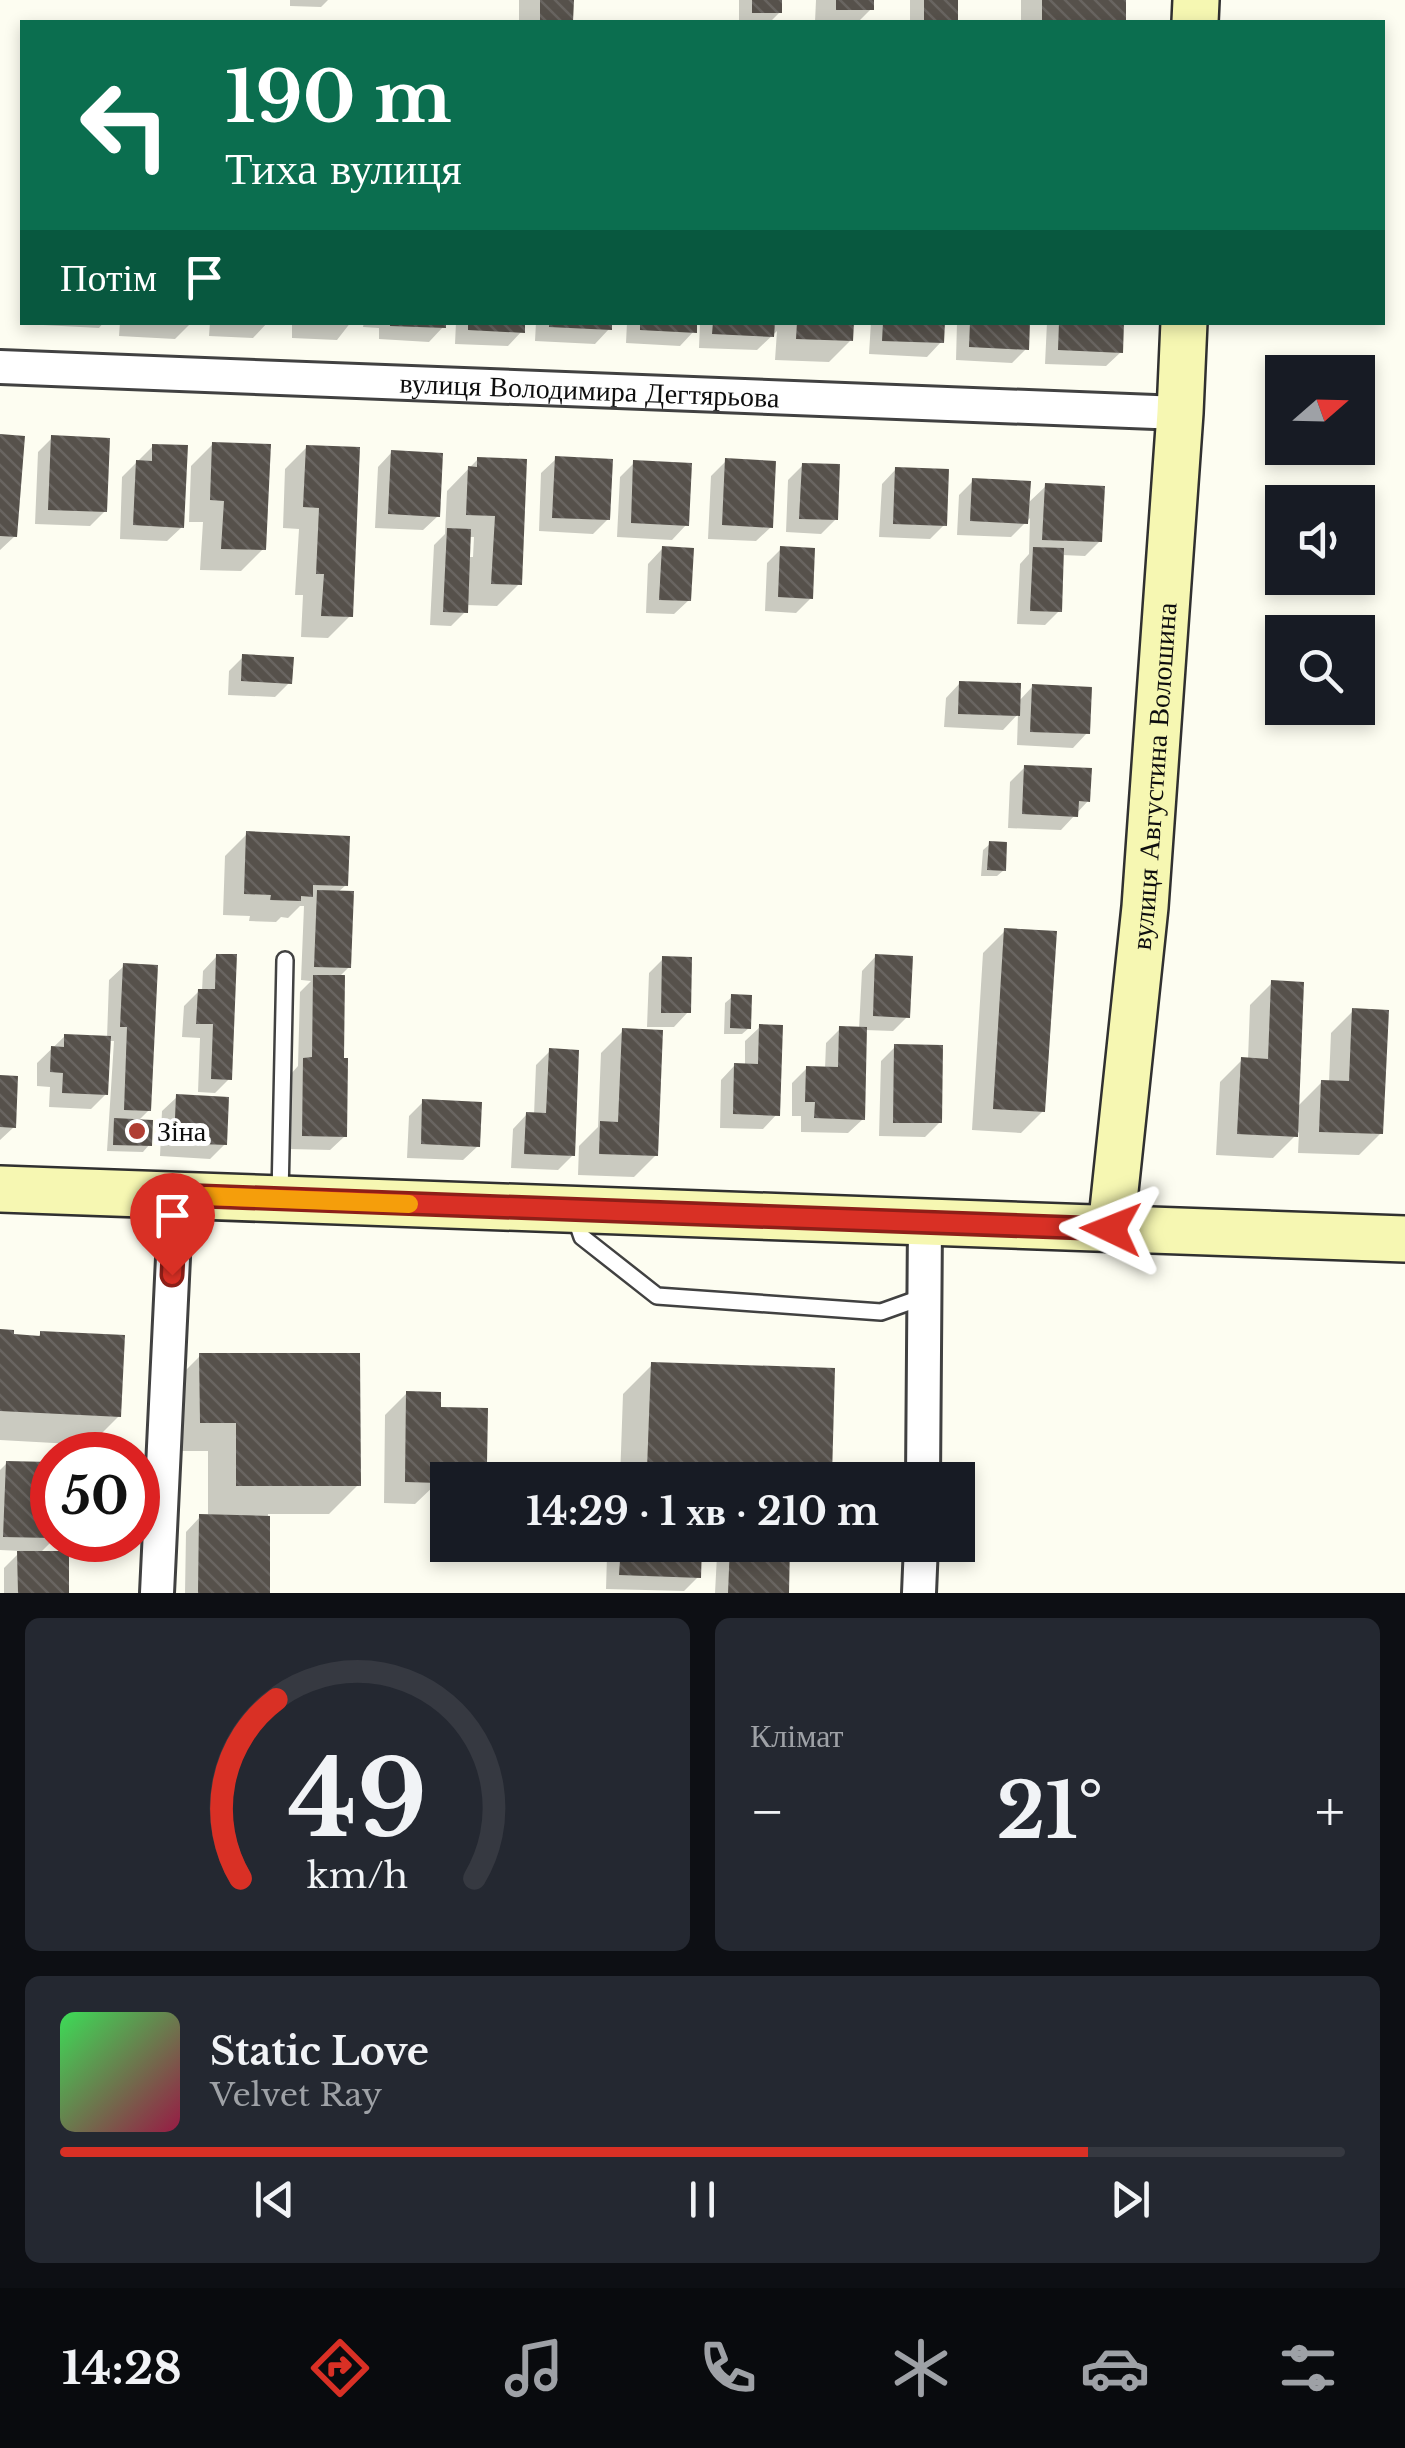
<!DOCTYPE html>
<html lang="uk">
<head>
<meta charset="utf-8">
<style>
	body { margin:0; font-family:"Libre Baskerville",serif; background:#242831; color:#f1f3f6; height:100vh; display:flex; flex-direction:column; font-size:38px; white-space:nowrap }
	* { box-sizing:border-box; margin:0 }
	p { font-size:32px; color:#9ea1a6 }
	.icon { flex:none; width:55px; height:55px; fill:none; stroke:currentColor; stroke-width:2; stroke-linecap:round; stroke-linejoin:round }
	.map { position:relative; height:1593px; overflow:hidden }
	.sheet { display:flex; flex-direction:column; gap:25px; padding:25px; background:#0d0f14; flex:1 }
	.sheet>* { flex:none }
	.hud { position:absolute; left:20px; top:20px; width:1365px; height:305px; border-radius:0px; box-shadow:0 5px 15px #0003; background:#0b6e4f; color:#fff; overflow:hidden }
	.needle { width:65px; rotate:70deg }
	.tools { position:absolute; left:1265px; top:355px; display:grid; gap:20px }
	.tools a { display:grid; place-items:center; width:110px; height:110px; border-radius:0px; background:#171b24; box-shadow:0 5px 15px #0003; font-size:50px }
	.speed { position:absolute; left:30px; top:1432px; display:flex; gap:20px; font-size:50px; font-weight:700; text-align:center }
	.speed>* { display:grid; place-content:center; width:130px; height:130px; border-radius:50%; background:#171b24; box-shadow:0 5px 15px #0003; line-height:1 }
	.speed .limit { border:15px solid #d22; background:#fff; color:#111 }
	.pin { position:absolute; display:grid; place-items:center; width:85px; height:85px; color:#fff; margin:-102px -42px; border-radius:50% 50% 50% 0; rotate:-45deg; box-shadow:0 0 10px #0007 }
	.pin .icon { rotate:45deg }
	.me { position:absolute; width:110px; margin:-55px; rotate:272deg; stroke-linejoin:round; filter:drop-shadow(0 0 8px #0008) }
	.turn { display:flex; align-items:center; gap:35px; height:210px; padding:0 40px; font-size:45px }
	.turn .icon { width:130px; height:130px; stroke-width:2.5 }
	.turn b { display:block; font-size:70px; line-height:85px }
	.then { display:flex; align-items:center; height:95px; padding:0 40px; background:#0003; gap:20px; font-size:38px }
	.big { font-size:75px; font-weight:700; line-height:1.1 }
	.sheet .card { flex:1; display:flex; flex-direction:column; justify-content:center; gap:15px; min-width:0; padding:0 35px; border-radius:15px; background:#242831 }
	.sheet .dial { align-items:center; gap:0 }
	.dial svg { height:260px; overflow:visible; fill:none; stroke:#363941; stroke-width:7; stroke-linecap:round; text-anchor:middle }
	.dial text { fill:#f1f3f6; stroke:none }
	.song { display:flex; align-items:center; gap:30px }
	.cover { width:120px; height:120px; border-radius:15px; background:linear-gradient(135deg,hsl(130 70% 55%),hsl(340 70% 35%)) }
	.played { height:10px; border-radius:5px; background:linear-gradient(90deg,#d93025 80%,#363941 80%) }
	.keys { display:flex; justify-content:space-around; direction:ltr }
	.heat { display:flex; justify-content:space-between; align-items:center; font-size:55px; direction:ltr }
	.sheet .tiles { flex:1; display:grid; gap:25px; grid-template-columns:1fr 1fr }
	.card:last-child { grid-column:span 2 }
	.trip { position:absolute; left:430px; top:1462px; width:545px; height:100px; border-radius:0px; background:#171b24; box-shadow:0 5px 15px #0003; font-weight:700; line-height:100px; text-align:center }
	.tab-bar { display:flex; height:160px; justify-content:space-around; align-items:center; background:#090b0e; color:#9ea1a6 }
	.tab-bar .icon { width:70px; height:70px }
	.tab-bar .selected { color:#d93025 }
	.tab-bar b { font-size:45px; color:#f1f3f6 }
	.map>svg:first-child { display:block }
	.shadow { fill:#0003; fill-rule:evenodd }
	.building { fill:url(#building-back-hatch) }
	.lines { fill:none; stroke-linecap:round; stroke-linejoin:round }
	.lane-casing { stroke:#414141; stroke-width:20 }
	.street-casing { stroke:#414141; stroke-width:38 }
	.secondary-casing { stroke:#303030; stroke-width:50 }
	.lane { stroke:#fff; stroke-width:15 }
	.street { stroke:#fff; stroke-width:32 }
	.secondary { stroke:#f6f7b2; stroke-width:45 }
	.route-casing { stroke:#8d1f18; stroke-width:25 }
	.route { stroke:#d93025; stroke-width:18 }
	.slow { stroke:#f59e0b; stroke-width:18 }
	.poi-dot { fill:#b03e34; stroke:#fff; stroke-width:4 }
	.labels { text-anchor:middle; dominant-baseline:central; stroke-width:10; stroke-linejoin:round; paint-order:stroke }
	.street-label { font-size:28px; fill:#0e0e0e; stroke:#fff }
	.poi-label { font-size:28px; fill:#0e0e0e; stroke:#fff; text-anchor:start }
</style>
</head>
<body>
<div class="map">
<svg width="1405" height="1593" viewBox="0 0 1405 1593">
	<defs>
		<pattern id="building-back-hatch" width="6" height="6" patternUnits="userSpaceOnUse" patternTransform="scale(2.5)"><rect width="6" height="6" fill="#56514b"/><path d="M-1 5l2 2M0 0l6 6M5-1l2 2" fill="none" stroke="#696561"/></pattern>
	</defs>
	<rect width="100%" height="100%" fill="#fdfdf1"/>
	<path class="shadow" d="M290 0H328L321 7 290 6Z
		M519 0H571V22H519Z
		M739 0H780V12L770 22H739Z
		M816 0H872L871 9 858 22H815Z
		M910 0H956L955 22H910Z
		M1021 0H1124V22H1021Z
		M43 322H104L99 328 43 325Z
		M120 322H192L175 339 119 336Z
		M210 322H268L253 338 209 336Z
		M292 322H351L337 340 292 338Z
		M364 322H444L443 327 429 342 379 339V328L363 327Z
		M456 322H522V331L508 346 455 344Z
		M536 322H610L609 329 595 344 535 341Z
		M627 322H695L694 331 680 346 626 343Z
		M700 322H852L851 340 829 362 775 360 777 331 757 350 699 348Z
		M871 322H942L941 342 927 357 869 354Z
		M957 322H1027L1026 349 1012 363 956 360Z
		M1047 322H1122L1121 352 1106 366 1045 364Z
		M0 437 15 536 0 550Z
		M52 438 105 511 90 526 35 524 38 452Z
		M213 444 263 549 241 571 200 570 203 522H189L191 466Z
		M153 446 182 527 167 541 120 539 122 477Z
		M307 447 350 616 328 638 301 637 303 595H295L299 529 283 528 285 469Z
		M392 452 438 516 423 530 375 528 378 467Z
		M478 459 519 584 497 606 466 605V611L451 626 430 625 434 545 445 534 447 491ZM469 537H474L473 557H468Z
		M556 459 608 519 593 534 539 531 541 473Z
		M726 461 771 527 756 541 708 539 711 476Z
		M634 463 686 525 672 540 617 537 620 477Z
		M803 465 836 519 821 534 786 532 788 480Z
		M896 469 944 525 930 539 879 537 882 484Z
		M973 481 1027 504 1046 486 1100 541 1085 556 1062 555 1059 611 1045 625 1017 624 1020 564 1029 554 1030 518 1011 537 957 535 959 495Z
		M662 549 689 600 674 614 646 613 648 564Z
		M781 549 811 598 796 613 765 611 767 563Z
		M243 657 290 682 275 697 228 695 229 671Z
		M960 683 1018 702 1033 686 1087 733 1073 748 1017 745 1018 714 1003 730 944 727 946 698Z
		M1025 767 1088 801 1061 830 1008 828 1010 782Z
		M247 834 346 885 337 893 349 967 338 978 345 1136 330 1150 289 1149 290 1075 298 1066 300 992 311 981 301 980 304 906H300L288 918 281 917 276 922 249 921 250 916 223 915 225 856Z
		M990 844 1004 870 997 876H981L983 850Z
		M1005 931 1043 1111 1021 1133 972 1130 983 953Z
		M217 956 229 1079 215 1093 198 1092 200 1038 182 1037 184 1006 199 991H202L203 971Z
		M876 956 907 1017 893 1031 865 1030 863 1119 848 1133 801 1132V1116H792V1083L807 1068 825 1069 826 1043 840 1029H859L862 971Z
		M663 959 688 1012 674 1027H647L649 973Z
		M124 966 149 1110 138 1121 149 1145 143 1152 107 1151 114 1041H108L106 1094 91 1109 49 1107 50 1087 37 1086V1063L65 1036 107 1038 109 980Z
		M1272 983 1296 1108 1322 1082H1329L1331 1033 1353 1011 1381 1133 1359 1155 1298 1153 1299 1132 1273 1158 1216 1155 1220 1082 1242 1060H1248L1250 1005Z
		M732 997 749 1028 742 1034H724L725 1003Z
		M760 1027 777 1114 763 1129 720 1128 721 1080 735 1065 745 1066V1041Z
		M623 1031 656 1155 634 1177 578 1175 579 1146 598 1127 601 1053Z
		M895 1047 940 1122 925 1137 879 1136 881 1061Z
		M550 1051 573 1155 558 1170 511 1168 513 1129 527 1114 534 1115 536 1065Z
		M0 1078 14 1127 0 1140Z
		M177 1097 225 1144 210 1159 160 1156 162 1111Z
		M423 1102 478 1146 463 1160 407 1158 409 1116Z
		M0 1332 11 1337 37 1338 41 1333 119 1416 90 1445 0 1440Z
		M200 1356 358 1485 329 1514H268L267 1593H185L186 1532 200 1517H208V1451H172L171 1385Z
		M652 1365 830 1475 824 1480H620L623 1394Z
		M407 1393 438 1409 485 1462 467 1480H448V1484H436L415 1504 384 1503 385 1415Z
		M7 1463 52 1465 53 1540 39 1554 66 1593H4V1568L21 1551 0 1550V1470Z
		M618 1545H699L698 1577 684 1591 606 1589 607 1555Z
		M726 1545H788L786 1593H715L717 1555Z"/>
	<path class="building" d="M540 0H574L573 22H540Z
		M752 0H782V13H752Z
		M836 0H874V10H836Z
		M924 0H958V22H924Z
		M1042 0H1126V22H1042Z
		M390 322H446V328L390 326Z
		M468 322H525V333L468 330Z
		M549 322H612V330L549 327Z
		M640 322H697V333L640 330Z
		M713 322H775L774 337 712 334Z
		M797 322H854L853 341 796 339Z
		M883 322H945L944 343 882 341Z
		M970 322H1030L1029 350 969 347Z
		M1059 322H1124L1123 353 1058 350Z
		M0 434 25 436 17 537 0 536Z
		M51 435 110 438 107 512 48 510Z
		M212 442 271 444 266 550 221 549 224 501 210 500Z
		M152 444 188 445 184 528 133 525 136 460 152 461Z
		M306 445 360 447 353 617 321 616 324 574H316L319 508 303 507Z
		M391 450 443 453 440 517 388 514Z
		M555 456 613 459 610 520 552 518Z
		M477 457 527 459 522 585 491 584 495 516 466 515 468 466 477 467Z
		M725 458 776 461 773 528 722 525Z
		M633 460 692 463 689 526 631 523Z
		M802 463 840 464 838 520 799 519Z
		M895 467 949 469 947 526 893 524Z
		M972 478 1031 481 1028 524 970 521Z
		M1045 483 1105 486 1102 542 1042 540Z
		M447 528 471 529 468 613 443 612Z
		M662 546 694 548 691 601 659 600Z
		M780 546 815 548 813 599 778 597Z
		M1033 547 1064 548 1062 612 1030 611Z
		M242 654 294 657 292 684 241 681Z
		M959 681 1021 683 1020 716 958 714Z
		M1032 684 1092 687 1090 734 1030 732Z
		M1024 765 1092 768 1090 802 1079 801 1078 817 1022 814Z
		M246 831 350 836 348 886 313 885V897L301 896V901L270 900 271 895 244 894Z
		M989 841 1007 842 1006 871 987 870Z
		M317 890 354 891 351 968 314 967Z
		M1004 928 1057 931 1045 1112 993 1109Z
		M216 954H237L232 1080 211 1079 213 1024H196L198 989H215Z
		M875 954 913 956 910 1018 873 1016Z
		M662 956 692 957 691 1013H661Z
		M123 963 158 965 151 1111 124 1110 127 1027H120Z
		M313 975H345L344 1058H348L347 1137 302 1136 303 1058 312 1057Z
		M1271 980 1304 982 1298 1137 1237 1134 1241 1057 1268 1059Z
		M731 994 752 995 751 1029 730 1028Z
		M1352 1008 1389 1010 1383 1134 1319 1132 1321 1080 1349 1081Z
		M759 1024 783 1025 780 1116 733 1114 734 1063 758 1064Z
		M839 1026 867 1027 865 1120 814 1118 815 1102H805L806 1066 838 1067Z
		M622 1028 663 1030 658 1156 599 1154 600 1121 618 1122Z
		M64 1034 111 1036 108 1095 62 1093 63 1073 50 1072 51 1046 64 1047Z
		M894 1044 943 1045 942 1123H893Z
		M549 1048 579 1050 575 1156 524 1154 526 1112 546 1113Z
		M0 1075 18 1076 16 1128 0 1127Z
		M176 1094 229 1097 227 1145 174 1143Z
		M422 1099 482 1102 480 1147 421 1144Z
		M114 1118 153 1120 152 1146 113 1145Z
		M0 1329 14 1330V1334L40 1336V1331L125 1335 121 1417 0 1411Z
		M199 1353H360L361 1486H236V1423H200Z
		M651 1362 835 1368 832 1476 647 1469Z
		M406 1391 441 1392V1407L488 1408 487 1463 440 1462V1483L405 1482Z
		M6 1461 52 1462V1538L3 1537Z
		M199 1514 270 1516V1593H198Z
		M621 1545H702L701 1578 619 1575Z
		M730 1545H790L789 1593H728Z
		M17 1551H69V1593H18Z"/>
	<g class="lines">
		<g class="lane-casing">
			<path id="lane" d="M280 1196 285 960
				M574 1214 582 1237 657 1296 881 1312 926 1296"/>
		</g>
		<g class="street-casing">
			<g id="street">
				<path id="s1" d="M0 367 1180 413"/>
				<path d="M923 1480 925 1224"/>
				<path d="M157 1593 176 1195"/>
				<path d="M919 1593 921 1545"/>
			</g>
		</g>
		<g class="secondary-casing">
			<g id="secondary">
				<path d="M1195 22 1196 0"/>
				<path d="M0 1189 1405 1239"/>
				<path id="s2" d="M1111 1229 1145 907 1180 413 1184 322"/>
			</g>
		</g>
		<use href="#lane" class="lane"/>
		<use href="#street" class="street"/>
		<use href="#secondary" class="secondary"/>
	</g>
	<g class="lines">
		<g class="route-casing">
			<path id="route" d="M172 1275 176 1195 1111 1229"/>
		</g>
		<use href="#route" class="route"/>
		<path class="slow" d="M206 1196 409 1204"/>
	</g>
	<circle class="poi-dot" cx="137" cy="1131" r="10"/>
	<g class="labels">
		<g class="street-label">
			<text stroke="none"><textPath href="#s1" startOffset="590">вулиця Володимира Дегтярьова</textPath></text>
			<text stroke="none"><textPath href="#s2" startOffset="455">вулиця Августина Волошина</textPath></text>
		</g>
		<g class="poi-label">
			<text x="157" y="1131">Зіна</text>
		</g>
	</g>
</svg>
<div class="tools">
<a><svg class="needle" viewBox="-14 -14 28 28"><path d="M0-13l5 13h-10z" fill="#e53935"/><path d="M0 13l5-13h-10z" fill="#9ea1a6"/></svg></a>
<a><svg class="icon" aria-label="sound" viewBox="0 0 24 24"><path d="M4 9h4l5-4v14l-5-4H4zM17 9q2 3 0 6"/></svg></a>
<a><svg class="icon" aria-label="search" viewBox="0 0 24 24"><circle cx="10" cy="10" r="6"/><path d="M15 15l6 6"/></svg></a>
</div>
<div class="speed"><div class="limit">50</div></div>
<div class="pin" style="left:172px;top:1275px;background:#d93025"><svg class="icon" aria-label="arrive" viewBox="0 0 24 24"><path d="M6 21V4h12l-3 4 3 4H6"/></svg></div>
<svg class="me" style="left:1111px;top:1229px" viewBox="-20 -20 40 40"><path d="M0-17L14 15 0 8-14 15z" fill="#d93025" stroke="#fff" stroke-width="4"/></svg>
<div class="trip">14:29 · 1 хв · 210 m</div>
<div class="hud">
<div class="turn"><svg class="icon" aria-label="left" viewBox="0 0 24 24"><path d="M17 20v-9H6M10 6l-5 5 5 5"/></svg><div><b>190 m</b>Тиха вулиця</div></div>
<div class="then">Потім<svg class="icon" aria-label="arrive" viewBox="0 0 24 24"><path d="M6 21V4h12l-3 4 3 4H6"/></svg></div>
</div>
</div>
<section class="sheet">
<div class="tiles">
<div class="card dial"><svg viewBox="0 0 100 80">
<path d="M14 69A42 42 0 1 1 86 69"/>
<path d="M14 69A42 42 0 0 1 25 14" stroke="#d93025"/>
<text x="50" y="56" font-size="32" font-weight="700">49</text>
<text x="50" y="72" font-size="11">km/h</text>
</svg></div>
<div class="card"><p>Клімат</p>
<div class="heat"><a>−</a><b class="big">21°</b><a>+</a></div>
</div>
<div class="card">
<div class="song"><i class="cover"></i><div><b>Static Love</b><p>Velvet Ray</p></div></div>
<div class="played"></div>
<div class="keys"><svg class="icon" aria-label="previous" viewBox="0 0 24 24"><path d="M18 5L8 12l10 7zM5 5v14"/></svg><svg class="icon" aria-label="pause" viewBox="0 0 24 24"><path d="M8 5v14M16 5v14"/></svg><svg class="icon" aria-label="next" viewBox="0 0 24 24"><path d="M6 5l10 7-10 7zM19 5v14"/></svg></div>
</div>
</div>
</section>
<nav class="tab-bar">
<b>14:28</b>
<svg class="icon selected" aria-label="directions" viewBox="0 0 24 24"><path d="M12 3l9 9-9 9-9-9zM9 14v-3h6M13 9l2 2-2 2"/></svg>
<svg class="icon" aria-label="music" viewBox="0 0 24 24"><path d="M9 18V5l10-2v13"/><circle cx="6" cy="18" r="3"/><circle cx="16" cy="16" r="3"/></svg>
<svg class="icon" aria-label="phone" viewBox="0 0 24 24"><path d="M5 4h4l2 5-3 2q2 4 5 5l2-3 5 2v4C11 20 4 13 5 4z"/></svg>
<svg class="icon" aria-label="climate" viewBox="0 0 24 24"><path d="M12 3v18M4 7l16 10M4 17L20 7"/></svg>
<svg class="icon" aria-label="car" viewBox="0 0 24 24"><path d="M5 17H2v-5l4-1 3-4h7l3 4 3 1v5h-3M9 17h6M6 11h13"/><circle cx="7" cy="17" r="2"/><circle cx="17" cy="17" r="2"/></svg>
<svg class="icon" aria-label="filters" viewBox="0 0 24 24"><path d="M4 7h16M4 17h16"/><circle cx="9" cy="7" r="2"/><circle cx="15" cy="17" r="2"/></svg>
</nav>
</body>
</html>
